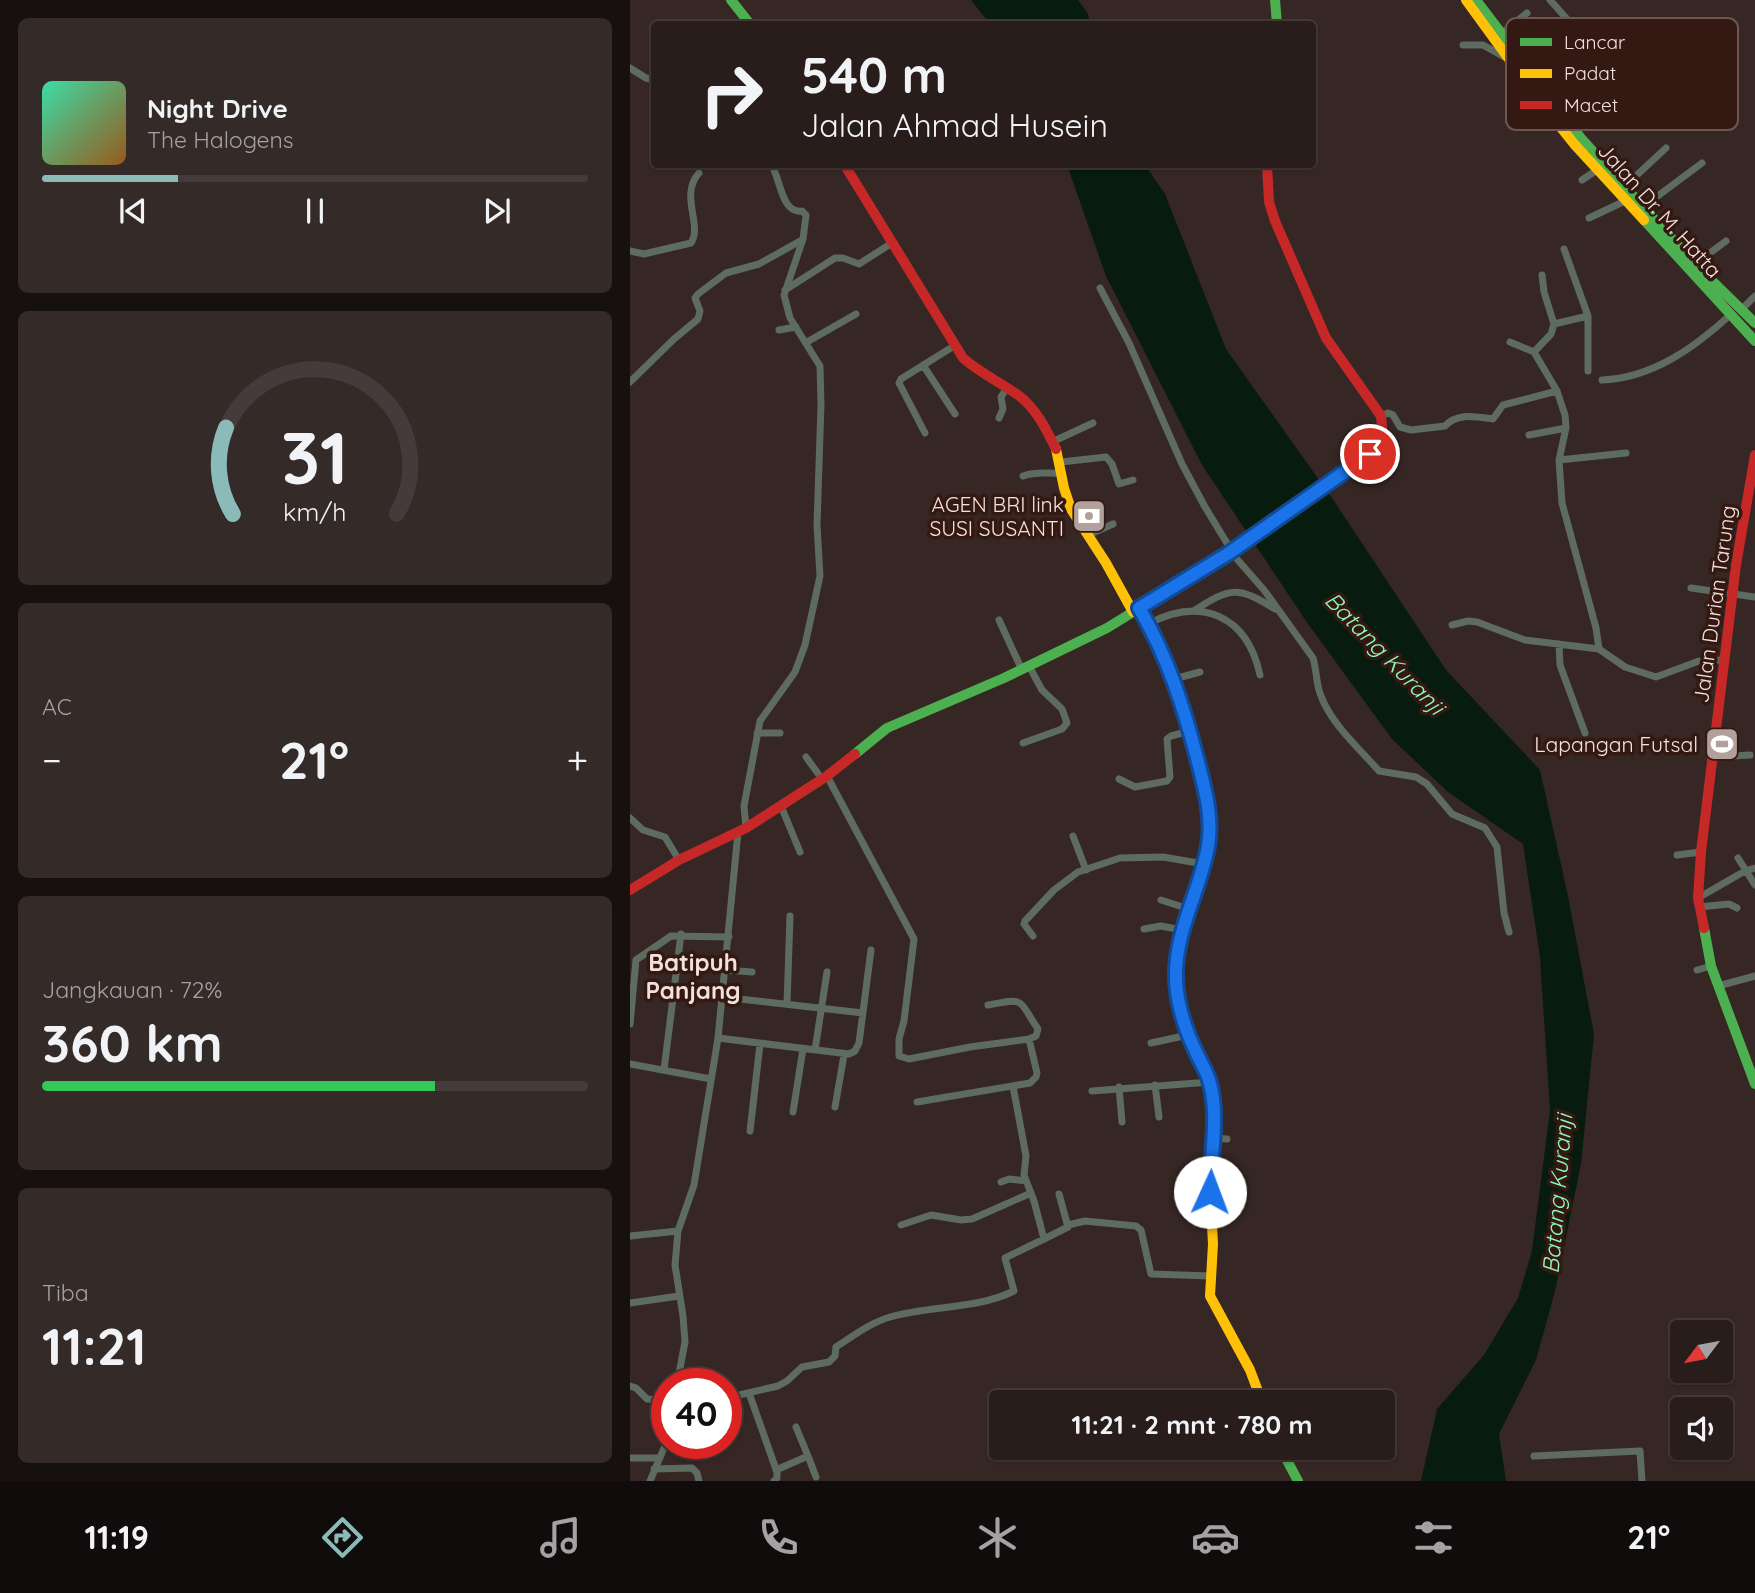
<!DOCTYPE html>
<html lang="id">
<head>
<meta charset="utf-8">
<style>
	body { margin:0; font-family:Quicksand,sans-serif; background:#342a28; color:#f1f3f6; height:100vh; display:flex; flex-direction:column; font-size:26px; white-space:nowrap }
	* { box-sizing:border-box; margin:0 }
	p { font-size:23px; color:#a5a2a3 }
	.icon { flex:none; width:38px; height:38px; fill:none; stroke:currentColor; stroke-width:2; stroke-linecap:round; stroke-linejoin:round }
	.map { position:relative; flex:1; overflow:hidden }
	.details { display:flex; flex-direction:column; gap:18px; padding:18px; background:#16100f; width:630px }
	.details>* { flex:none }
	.hud { position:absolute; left:21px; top:21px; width:665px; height:147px; border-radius:7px; box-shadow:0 2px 5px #0004,0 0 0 2px #443b3a; background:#281d1b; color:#f1f3f6; overflow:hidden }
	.needle { width:46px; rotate:238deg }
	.tools { position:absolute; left:1040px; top:1320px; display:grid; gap:14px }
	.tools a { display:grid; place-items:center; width:63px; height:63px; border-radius:7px; background:#281d1b; box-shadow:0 2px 5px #0004,0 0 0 2px #443b3a; font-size:35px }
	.speed { position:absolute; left:21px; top:1368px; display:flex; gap:14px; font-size:35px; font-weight:700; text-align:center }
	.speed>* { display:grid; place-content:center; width:91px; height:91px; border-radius:50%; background:#281d1b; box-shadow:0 2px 5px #0004,0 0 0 2px #443b3a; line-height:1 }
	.speed .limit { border:10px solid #d22; background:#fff; color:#111 }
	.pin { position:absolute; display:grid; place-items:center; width:60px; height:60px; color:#fff; margin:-30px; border:4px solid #fff; border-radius:50%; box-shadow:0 2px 7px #0007 }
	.me { position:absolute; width:77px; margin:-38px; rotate:2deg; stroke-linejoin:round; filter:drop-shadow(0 0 5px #0008) }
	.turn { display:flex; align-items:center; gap:24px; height:147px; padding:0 35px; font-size:32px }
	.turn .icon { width:91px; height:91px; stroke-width:2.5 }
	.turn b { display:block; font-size:49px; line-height:60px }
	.big { font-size:52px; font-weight:700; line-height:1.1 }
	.details .card { flex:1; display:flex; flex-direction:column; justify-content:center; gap:10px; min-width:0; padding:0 24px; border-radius:10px; background:#342a28 }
	.details .dial { align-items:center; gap:0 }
	.dial svg { height:182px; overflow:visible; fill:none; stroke:#443b3a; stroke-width:7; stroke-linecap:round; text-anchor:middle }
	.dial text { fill:#f1f3f6; stroke:none }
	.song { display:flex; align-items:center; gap:21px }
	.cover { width:84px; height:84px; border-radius:10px; background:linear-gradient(135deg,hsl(160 70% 55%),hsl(30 70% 35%)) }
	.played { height:7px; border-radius:4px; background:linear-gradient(90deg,#8bbbb9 25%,#443b3a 25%) }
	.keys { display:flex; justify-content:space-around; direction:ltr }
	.heat { display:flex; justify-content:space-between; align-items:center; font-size:38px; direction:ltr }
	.charge { height:10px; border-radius:5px; background:linear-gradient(90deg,#34c759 72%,#443b3a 0) }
	.trip { position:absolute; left:359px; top:1390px; width:406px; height:70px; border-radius:7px; background:#281d1b; box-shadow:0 2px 5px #0004,0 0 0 2px #443b3a; font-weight:700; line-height:70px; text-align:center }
	.tabs { display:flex; height:112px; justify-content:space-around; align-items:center; background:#100c0b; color:#a5a2a3 }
	.tabs .icon { width:49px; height:49px }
	.tabs .active { color:#8bbbb9 }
	.tabs b { font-size:32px; color:#f1f3f6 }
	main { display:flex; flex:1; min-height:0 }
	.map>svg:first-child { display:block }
	.water { fill:#071b0f }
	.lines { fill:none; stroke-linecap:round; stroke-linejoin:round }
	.street { stroke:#5d6b61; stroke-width:7 }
	.fast { stroke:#4caf50; stroke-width:10 }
	.slow { stroke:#ffc107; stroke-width:10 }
	.jam { stroke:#c62828; stroke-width:10 }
	.jam-bridge { stroke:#c62828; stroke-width:10 }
	.route-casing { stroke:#114b97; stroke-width:18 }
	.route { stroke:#1a73e8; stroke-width:12 }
	.labels { text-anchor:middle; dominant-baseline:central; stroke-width:7; stroke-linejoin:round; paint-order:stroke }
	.street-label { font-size:21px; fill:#f4e1dc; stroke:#341913 }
	.poi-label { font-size:21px; fill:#f4e1dc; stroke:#341913; text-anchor:end }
	.water-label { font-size:23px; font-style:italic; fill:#8bfabb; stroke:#341913 }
	.quarter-label { font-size:24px; font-weight:bold; fill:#f4e1dc; stroke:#341913 }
	.key { fill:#341913; stroke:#6e554f; stroke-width:2 }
	.key-label { font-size:19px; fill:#f4e1dc }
</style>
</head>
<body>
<main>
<section class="details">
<div class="card">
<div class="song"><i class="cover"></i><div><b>Night Drive</b><p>The Halogens</p></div></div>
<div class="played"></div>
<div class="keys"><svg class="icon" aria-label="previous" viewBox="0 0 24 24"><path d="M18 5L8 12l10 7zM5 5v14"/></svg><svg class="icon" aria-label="pause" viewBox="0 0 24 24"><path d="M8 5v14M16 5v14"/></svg><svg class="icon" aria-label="next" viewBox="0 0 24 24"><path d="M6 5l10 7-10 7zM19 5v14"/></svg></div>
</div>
<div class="card dial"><svg viewBox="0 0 100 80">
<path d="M14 69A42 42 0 1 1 86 69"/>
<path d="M14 69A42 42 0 0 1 11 31" stroke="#8bbbb9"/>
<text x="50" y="56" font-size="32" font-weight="700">31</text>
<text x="50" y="72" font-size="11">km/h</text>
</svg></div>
<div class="card"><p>AC</p>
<div class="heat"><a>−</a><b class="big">21°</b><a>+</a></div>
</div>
<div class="card"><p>Jangkauan · 72%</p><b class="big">360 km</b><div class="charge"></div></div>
<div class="card"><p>Tiba</p><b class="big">11:21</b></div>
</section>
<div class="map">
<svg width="1125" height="1481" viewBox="0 0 1125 1481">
	<rect width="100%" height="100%" fill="#362724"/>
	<path class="water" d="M341 0H448L458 14 460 24H360Z
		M437 165H515L535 194 596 349 704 501 816 670 910 770 938 896 964 1034 951 1164 925 1291 906 1360 869 1434 876 1481H791L807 1409 854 1355 888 1298 902 1251 920 1110 910 957 893 844 818 792 762 739 676 621 572 465 476 276Z"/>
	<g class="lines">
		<path class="street" d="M920 0 945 28 970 47
			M871 34 897 13
			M833 45H853L876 58
			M0 68 16 78 24 80
			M922 101 943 82 985 26
			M952 180 967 170
			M994 187 1036 148
			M1013 207 1072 163
			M959 218 995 201
			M934 249 958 316V371
			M0 251 14 254 61 243C73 225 49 195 69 173
			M1065 264 1096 241
			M912 275 914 292 924 324
			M470 288 499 343 552 464 575 507 606 558 634 590 683 658C687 671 686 685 691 696 702 725 729 748 749 771L786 777 797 784 822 814 855 828 867 847 874 913 879 932
			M155 290 205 258H213L229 264 262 243
			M1111 310 1125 296
			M958 316 924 324 921 334 904 352 927 391 935 415 936 428 929 460 932 503 966 628 969 649
			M149 330 166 327
			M177 342 226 314
			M880 342 904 352
			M293 365 325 414
			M972 380C1022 378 1064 348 1100 315
			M0 382 44 339 68 319 70 311 65 298 68 294 96 273 129 264 172 240
			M751 416 758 413 763 415 770 427 781 430 815 426C828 412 846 417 863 419L873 405 927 391
			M369 418 373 409 371 397 377 388
			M295 433 269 383 271 379 324 346
			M899 435 936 428
			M424 441 463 423
			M929 460 996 453
			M431 462 476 457 482 464 489 484 503 480
			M393 476C406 471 419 474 432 473
			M458 535 483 524
			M1061 588 1125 597
			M565 610C601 587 608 586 645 609
			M369 620 392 670
			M518 624C571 596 617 615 630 675
			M822 625 838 621 847 622 895 640 969 649 995 667 1026 677 1069 661 1095 660
			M929 644 930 665 955 733
			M544 679 570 672
			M127 733H150
			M393 743 432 729 437 723 432 709 412 690 399 666
			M176 757 192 779
			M1084 757 1120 755
			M197 776 284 939 274 1021 269 1039V1056L279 1059 340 1047 399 1039 406 1036 408 1029C387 998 396 998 358 1005
			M489 779 505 787 537 781 540 777 537 739 541 736 560 731
			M151 806 170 852
			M0 818 13 830 35 837 49 860
			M116 828 114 806 130 721 165 672 175 645 190 576 187 525 191 405 190 366 160 318 154 295 173 239 176 215 172 211C151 214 151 179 141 164
			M443 836 456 870
			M1047 855 1071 852
			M1108 858 1125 885
			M1068 898 1115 871 1125 868
			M531 900 559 909
			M1069 907 1099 904 1107 908
			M514 929 531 926 552 930
			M403 936 394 924 395 921 424 890 448 872 490 858 533 857 574 864
			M95 970 122 972
			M1067 970 1081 966
			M1088 986 1125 976
			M92 997 233 1013
			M157 1004 160 916
			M0 1024 6 960 41 936 99 937
			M88 1038 219 1054 225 1051 229 1043 241 950
			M521 1043 558 1035
			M185 1050 197 972
			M0 1064 81 1079
			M34 1070 51 934
			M525 1085 529 1117
			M489 1087 492 1122
			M462 1091 580 1082
			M287 1102 400 1083 406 1077 407 1073 399 1039
			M205 1107 214 1055
			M163 1112 173 1049
			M120 1131 130 1044
			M583 1138 597 1139
			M371 1182 379 1179 396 1181
			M567 1195 580 1192
			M271 1225 301 1215 331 1220 342 1219 401 1193
			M438 1225 455 1221 506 1226 511 1230 521 1274 580 1276
			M0 1236 48 1231
			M414 1239 438 1227 429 1194
			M0 1303 49 1296
			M47 1384 55 1342 53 1316 45 1265 48 1231 64 1185 88 1038 108 832
			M0 1386 6 1388 17 1399 37 1401
			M119 1393 147 1472V1478L144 1481
			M96 1398 148 1386 157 1381 172 1367 199 1362 205 1356 206 1347C223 1336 240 1323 260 1317 300 1305 345 1310 384 1291L375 1258 414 1239 404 1201 394 1175 396 1156 383 1086
			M166 1427 178 1456
			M904 1456 1010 1451 1012 1481
			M0 1458H29
			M24 1469 62 1468 67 1473 69 1481
			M146 1470 178 1456 186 1477
			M20 1481 37 1441"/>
		<path class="fast" d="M101 0 120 24
			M645 0 647 24
			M846 0 950 137 1065 264 1125 323
			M1014 220 1125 341
			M509 609C540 663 584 774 579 837 577 861 567 885 559 908 542 956 543 1001 564 1048
			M225 754 257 728 374 678 477 628 599 553
			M1074 928 1081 966 1125 1084
			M650 1447 668 1481"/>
		<path class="slow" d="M836 0 908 99 945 145 1014 220
			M426 449 434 488 441 509 476 563 503 612
			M564 1048 579 1083 583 1106 580 1188 583 1244 580 1296 620 1370 632 1402"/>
		<path class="jam" d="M214 164 333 358C350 373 370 382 388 395 406 408 416 429 426 449
			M637 164 639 202 645 221 696 338 751 416 753 437 740 455 727 464
			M0 890 49 860 116 828 197 776 225 754
			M1074 928 1068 898 1071 852 1106 565 1125 455"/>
		<path class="jam-bridge" d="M599 553 727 464"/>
	</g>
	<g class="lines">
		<g class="route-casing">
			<path id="route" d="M580 1192C580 1156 590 1116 579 1080 576 1070 570 1061 566 1052 555 1029 547 1005 546 980 544 932 570 892 578 846 583 818 575 789 568 762 554 708 538 657 509 608L599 553 740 454"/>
		</g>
		<use href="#route" class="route"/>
	</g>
	<defs>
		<g id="bank-square" transform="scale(1.75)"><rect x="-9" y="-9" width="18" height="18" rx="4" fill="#b2a09c" stroke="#341913"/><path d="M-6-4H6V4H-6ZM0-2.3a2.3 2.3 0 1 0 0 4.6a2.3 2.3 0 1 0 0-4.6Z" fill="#fff"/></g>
		<g id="stadium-square" transform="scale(1.75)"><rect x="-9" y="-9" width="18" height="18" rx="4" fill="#b2a09c" stroke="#341913"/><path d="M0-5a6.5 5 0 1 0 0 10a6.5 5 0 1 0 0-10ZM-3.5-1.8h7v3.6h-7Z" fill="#fff"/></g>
	</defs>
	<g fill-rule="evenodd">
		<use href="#bank-square" x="459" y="516"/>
		<use href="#stadium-square" x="1092" y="744"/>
	</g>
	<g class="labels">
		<g class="street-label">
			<text transform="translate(1030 210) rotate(48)">Jalan Dr. M. Hatta</text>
			<text transform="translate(1084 604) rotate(-82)">Jalan Durian Tarung</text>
		</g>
		<g class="poi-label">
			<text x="434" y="504">AGEN BRI link<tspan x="434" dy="24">SUSI SUSANTI</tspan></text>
			<text x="1068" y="744">Lapangan Futsal</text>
		</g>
		<g class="water-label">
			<text transform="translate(755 653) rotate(46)">Batang Kuranji</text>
			<text transform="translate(927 1194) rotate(-85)">Batang Kuranji</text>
		</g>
		<g class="quarter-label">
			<text x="63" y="962">Batipuh<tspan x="63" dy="28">Panjang</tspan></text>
		</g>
	</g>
	<rect x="876" y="18" width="232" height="112" rx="10" class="key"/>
	<rect x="890" y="38" width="32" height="8" fill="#4caf50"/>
	<rect x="890" y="69" width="32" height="9" fill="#ffc107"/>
	<rect x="890" y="101" width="32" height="8" fill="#c62828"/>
	<g class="key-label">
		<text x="934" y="49">Lancar</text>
		<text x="934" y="80">Padat</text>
		<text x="934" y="112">Macet</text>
	</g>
</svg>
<div class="tools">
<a><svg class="needle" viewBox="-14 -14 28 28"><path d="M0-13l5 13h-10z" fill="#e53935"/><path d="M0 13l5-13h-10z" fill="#a5a2a3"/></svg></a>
<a><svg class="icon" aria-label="sound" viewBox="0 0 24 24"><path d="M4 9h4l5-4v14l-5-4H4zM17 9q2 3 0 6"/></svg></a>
</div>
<div class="speed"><div class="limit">40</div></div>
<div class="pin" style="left:740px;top:454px;background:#d93025"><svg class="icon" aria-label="arrive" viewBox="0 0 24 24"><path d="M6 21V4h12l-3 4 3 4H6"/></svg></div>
<svg class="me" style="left:580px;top:1192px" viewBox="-20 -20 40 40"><circle r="19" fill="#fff"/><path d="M0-13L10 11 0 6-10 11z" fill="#1a73e8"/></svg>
<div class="trip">11:21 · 2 mnt · 780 m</div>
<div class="hud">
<div class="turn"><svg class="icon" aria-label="right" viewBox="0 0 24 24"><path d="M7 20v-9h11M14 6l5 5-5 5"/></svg><div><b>540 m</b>Jalan Ahmad Husein</div></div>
</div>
</div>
</main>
<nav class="tabs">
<b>11:19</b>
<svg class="icon active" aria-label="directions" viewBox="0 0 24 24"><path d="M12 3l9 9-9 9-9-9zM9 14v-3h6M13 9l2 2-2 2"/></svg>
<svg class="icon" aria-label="music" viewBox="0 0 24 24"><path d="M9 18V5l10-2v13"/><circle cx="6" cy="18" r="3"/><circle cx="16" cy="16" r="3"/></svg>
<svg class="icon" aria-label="phone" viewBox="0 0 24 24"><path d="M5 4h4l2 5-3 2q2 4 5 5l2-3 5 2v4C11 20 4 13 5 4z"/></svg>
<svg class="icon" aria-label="climate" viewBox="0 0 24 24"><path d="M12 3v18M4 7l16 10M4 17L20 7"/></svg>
<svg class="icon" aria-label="car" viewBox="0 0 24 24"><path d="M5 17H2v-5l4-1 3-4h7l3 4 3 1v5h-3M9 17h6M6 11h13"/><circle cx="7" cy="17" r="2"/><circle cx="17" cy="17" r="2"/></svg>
<svg class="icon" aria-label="filters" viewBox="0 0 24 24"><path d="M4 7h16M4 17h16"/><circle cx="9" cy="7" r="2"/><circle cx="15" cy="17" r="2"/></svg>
<b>21°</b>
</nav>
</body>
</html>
